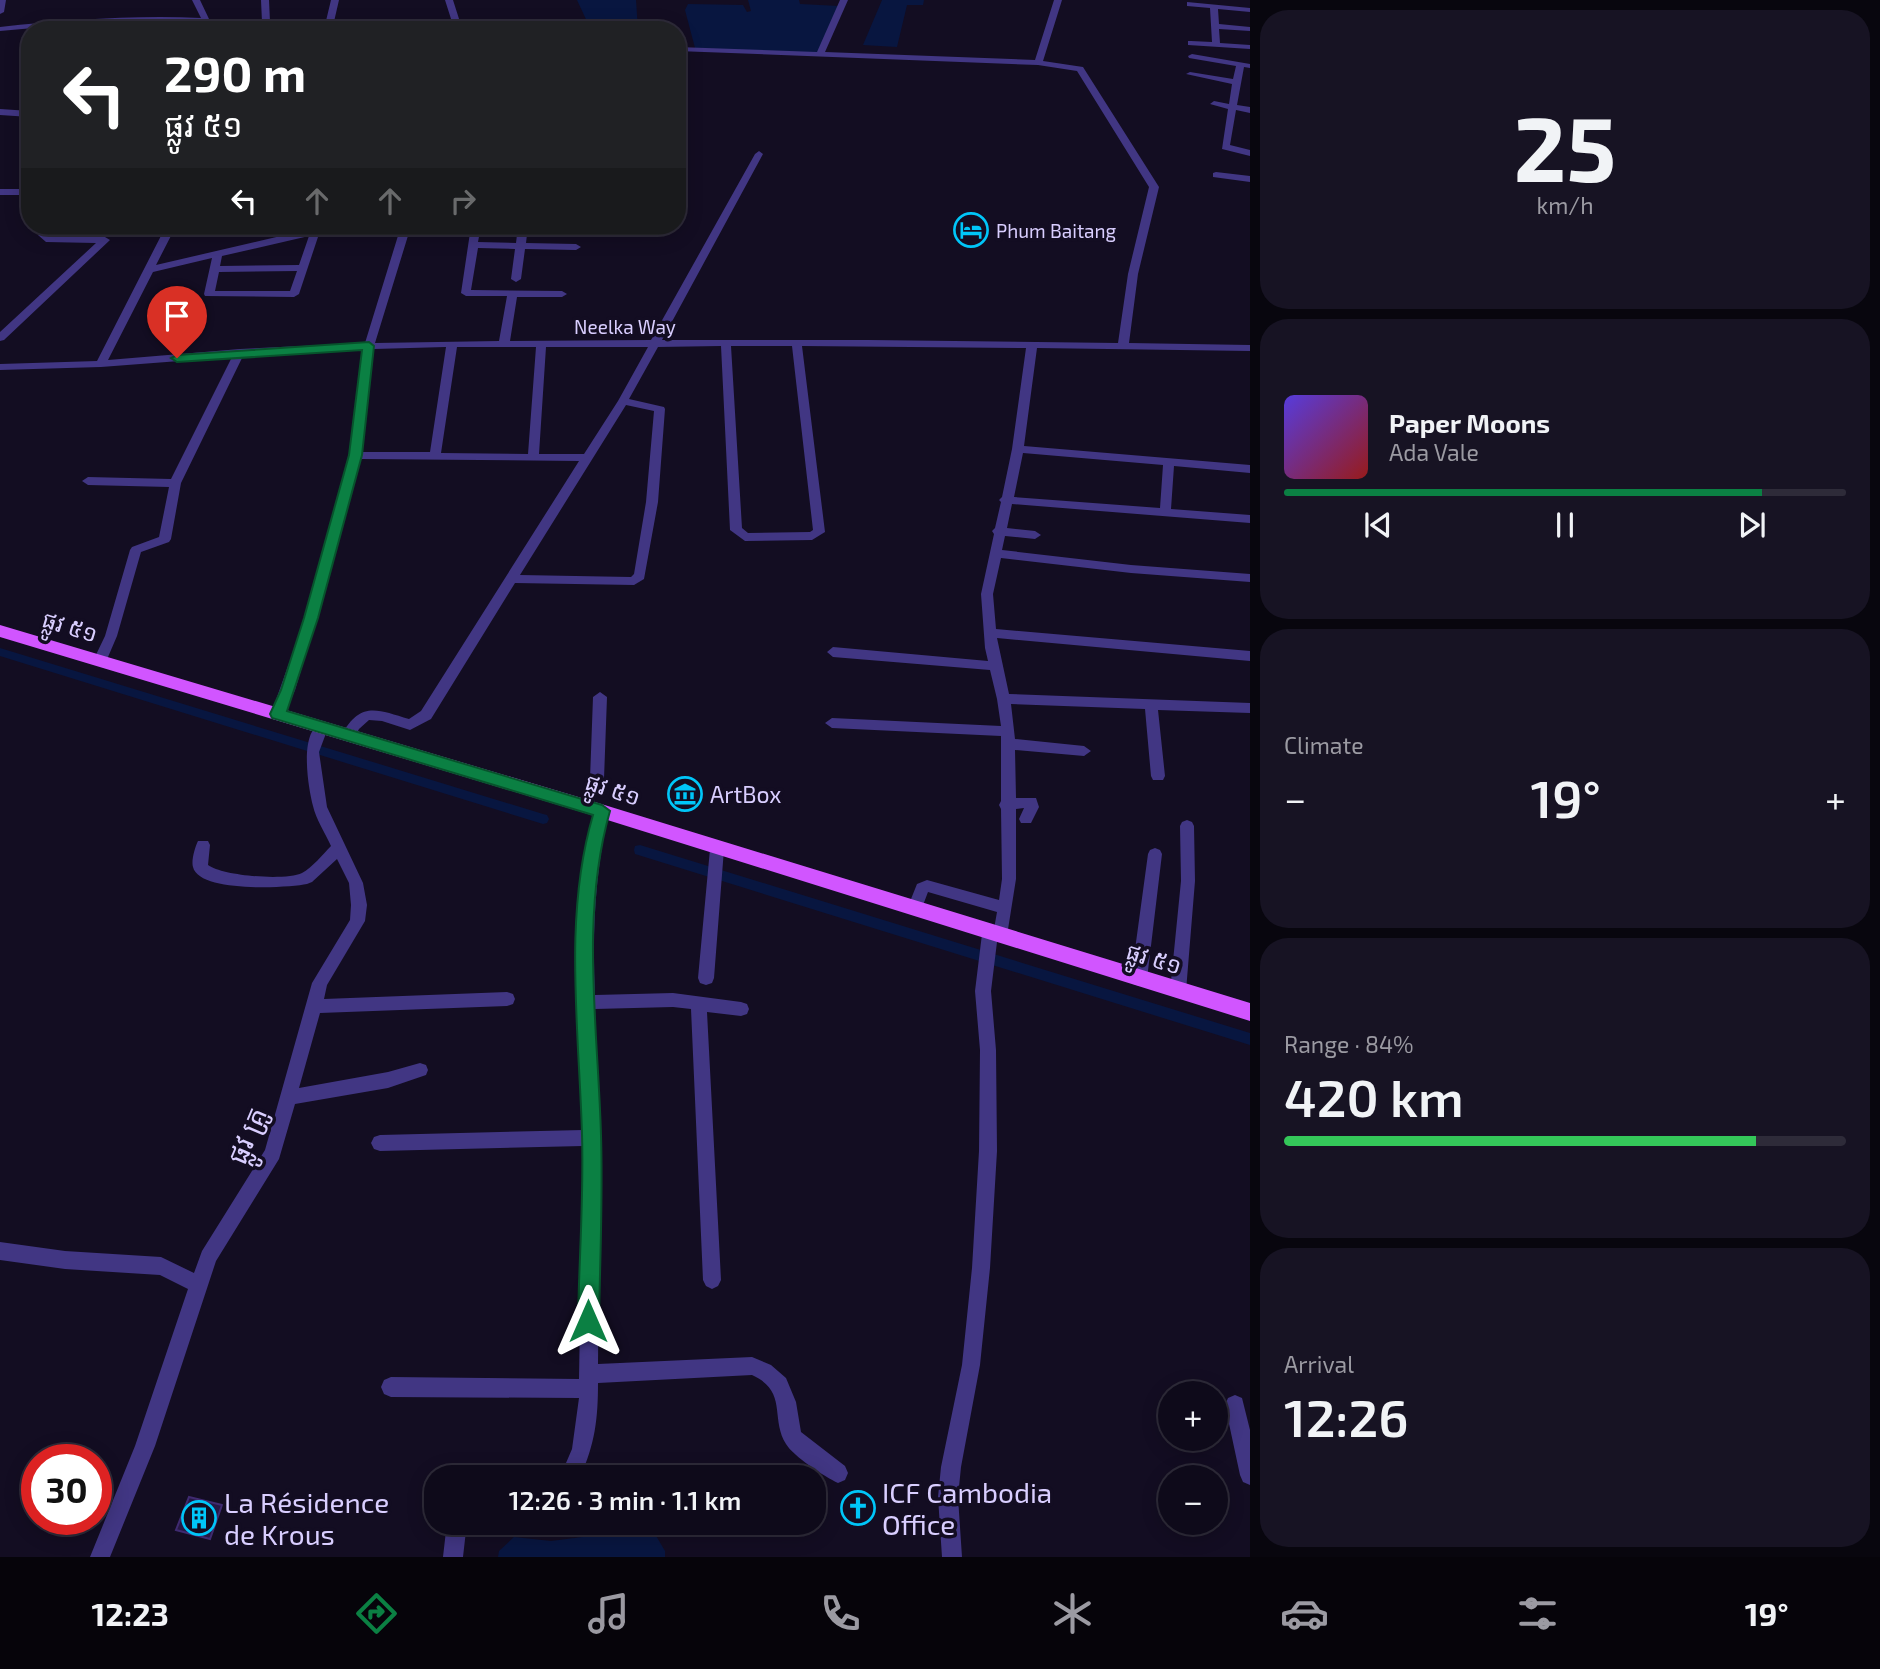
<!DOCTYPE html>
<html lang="en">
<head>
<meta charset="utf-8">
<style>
	body { margin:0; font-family:"Exo 2","Noto Sans Khmer",sans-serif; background:#171323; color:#f1f3f6; height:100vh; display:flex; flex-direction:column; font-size:26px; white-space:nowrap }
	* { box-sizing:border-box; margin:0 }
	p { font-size:23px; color:#9b9aa2 }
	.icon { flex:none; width:38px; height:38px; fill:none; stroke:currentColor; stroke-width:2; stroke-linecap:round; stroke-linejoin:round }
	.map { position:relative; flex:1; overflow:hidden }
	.side { display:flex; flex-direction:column; gap:10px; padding:10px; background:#08060e; width:630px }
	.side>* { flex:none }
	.top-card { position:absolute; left:21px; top:21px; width:665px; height:214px; border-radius:28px; box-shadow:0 4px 18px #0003,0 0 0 2px #2e2b39; background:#202124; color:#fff; overflow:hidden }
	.tools { position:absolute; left:1158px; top:1381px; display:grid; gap:14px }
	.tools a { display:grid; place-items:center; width:70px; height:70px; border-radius:50%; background:#0e0a1a; box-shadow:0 4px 18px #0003,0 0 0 2px #2e2b39; font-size:35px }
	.speed { position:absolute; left:21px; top:1444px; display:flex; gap:14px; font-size:35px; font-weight:700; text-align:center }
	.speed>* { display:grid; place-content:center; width:91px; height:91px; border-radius:50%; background:#0e0a1a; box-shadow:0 4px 18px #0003,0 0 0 2px #2e2b39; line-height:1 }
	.speed .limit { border:10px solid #d22; background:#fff; color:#111 }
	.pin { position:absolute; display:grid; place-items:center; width:60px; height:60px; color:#fff; margin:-72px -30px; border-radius:50% 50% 50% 0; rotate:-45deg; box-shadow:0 0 7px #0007 }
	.pin .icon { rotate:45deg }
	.me { position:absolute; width:77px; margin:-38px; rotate:0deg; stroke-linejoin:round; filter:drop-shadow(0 0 5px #0008) }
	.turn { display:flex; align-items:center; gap:24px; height:147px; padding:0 28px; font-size:32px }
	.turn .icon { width:91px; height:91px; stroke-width:2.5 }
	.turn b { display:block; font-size:49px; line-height:60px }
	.lanes { display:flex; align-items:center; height:66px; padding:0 28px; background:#0003; justify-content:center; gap:35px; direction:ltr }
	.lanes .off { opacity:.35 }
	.big { font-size:52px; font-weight:600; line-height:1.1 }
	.side .widget { flex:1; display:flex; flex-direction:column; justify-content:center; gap:10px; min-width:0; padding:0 24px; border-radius:28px; background:#171323 }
	.side .dial { align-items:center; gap:0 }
	.dial b { font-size:91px; line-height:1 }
	.song { display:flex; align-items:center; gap:21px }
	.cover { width:84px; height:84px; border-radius:10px; background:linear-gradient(135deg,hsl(250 70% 55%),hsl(0 70% 35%)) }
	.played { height:7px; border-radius:4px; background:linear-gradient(90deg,#0b8043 85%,#2e2b39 85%) }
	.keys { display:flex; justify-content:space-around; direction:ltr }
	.heat { display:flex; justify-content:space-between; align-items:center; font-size:38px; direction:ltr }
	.charge { height:10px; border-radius:5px; background:linear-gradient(90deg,#34c759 84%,#2e2b39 0) }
	.trip { position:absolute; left:424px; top:1465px; width:402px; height:70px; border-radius:28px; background:#0e0a1a; box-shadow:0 4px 18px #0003,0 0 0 2px #2e2b39; font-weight:600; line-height:70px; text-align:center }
	.dock { display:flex; height:112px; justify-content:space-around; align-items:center; background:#06040a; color:#9b9aa2 }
	.dock .icon { width:49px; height:49px }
	.dock .active { color:#0b8043 }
	.dock b { font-size:32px; color:#f1f3f6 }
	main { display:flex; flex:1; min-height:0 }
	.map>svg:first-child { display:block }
	.water { fill:#081640 }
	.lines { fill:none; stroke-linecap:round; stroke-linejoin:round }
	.canal { fill:#081640; fill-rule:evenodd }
	.building { fill:#261844; stroke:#3f2a70; stroke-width:2 }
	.minor { fill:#413683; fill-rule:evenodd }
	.major { fill:#d155ff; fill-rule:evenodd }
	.route { fill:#0b8043; stroke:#07532c; stroke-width:2 }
	.labels { text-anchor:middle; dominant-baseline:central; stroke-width:7; stroke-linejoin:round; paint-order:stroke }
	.far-poi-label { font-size:19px; fill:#d9ceff; stroke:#130d22; text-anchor:start }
	.far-street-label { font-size:19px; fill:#d9ceff; stroke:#130d22 }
	.street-label { font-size:23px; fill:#d9ceff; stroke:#130d22 }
	.poi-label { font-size:23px; fill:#d9ceff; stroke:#130d22; text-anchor:start }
	.near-street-label { font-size:28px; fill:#d9ceff; stroke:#130d22 }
	.near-poi-label { font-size:28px; fill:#d9ceff; stroke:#130d22; text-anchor:start }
</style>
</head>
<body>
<main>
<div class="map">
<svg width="1250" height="1557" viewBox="0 0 1250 1557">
	<rect width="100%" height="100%" fill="#130d22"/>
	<path class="water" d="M577 0H636L638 30H591Z
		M748 0H799L800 4 839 6 818 54 695 48 685 10 688 4 743 5 747 12 751 11Z
		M882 0H924L923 5H907L897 47 863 45Z
		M606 1534H655L665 1551V1557H498L499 1551 514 1537 551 1541Z"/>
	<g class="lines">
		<path class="canal" d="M0 648 543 814 547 815 549 819 547 823 543 824 0 656Z
			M640 845 1250 1033V1045L635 854 634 850 635 846Z"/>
	</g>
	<path class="building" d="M189 1497 222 1505 210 1539 176 1530Z"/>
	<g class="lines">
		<path class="minor" d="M0 0H6L4 12 0 14Z
			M192 0H200L209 19 262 22 261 0H269L270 22 325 25 331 0H339L333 26 368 30C302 30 236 23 170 21 114 20 56 26 0 31V27C67 20 134 15 201 18Z
			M445 0H453L460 22 458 30H450L452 22Z
			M840 0H848L825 52 1035 60 1054 0H1062L1043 61 1083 67 1159 187 1138 274 1129 343 1250 345V351L1037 348 1024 446 1250 465V473L1174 466 1171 509 1250 515V523L1012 504 1007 528 1035 531 1041 535 1035 539 1005 536 1002 550 1131 565 1250 574V582L1131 573 1001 558 993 594 996 629 1250 651V661L997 638 1009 694 1250 703V713L1158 710 1165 776 1163 780H1153L1151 776 1145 709 1011 704 1015 739 1084 746 1091 751 1084 756 1015 750 1016 798H1036L1039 807 1031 823H1021L1019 819 1024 808 1016 809V879L1006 942H997L991 991 996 1050 997 1151 990 1268 980 1365 961 1467 958 1497 962 1557H942L938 1497 941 1467 962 1365 972 1268 979 1151 980 1050 975 991 982 934 985 929H994L997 912 928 892 920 913 915 915 910 913 907 909 917 884 927 880 999 900 1002 879 1001 809 999 805 1001 801V736L832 728 825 723 832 718 1001 726 997 699 990 670 833 657 827 652 833 647 988 661 985 648 981 594 994 534 992 531 995 528 1001 502 999 500 1002 497 1012 449 1026 348 802 346 825 532 812 540 745 541 730 530 721 346 658 347 629 399 664 407 665 409 658 502 644 579 634 585 515 583 431 719 410 730 382 721 369 720 359 729 353 740 348 741 341 736C360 701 376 709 409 719L421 711 579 461 361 459 317 618 295 690 283 718 278 719 271 714 305 618 350 455 363 350 243 356 181 483 171 539 169 542 141 552 117 636 105 664 100 666 93 661 105 636 130 550 132 547 159 537 169 487 88 485 82 481 88 477 171 479 232 357 101 367 0 370V364L97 361 166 226H176L156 265 315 228 345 226 319 234 299 294 294 297 205 296 204 294 212 258 153 272 108 360 240 349 365 343 401 226H411L375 343 499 341 507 296H466L461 293 471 226H481L478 242 516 243 518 226H528L526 243 576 244 581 247 576 250 525 249 521 279 516 282 511 279 515 249 478 248 471 290 562 291 567 294 562 297H517L510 341 651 340 755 154 759 151 763 154 662 340H869L1118 343 1128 274 1149 187 1077 71 1038 65 677 51V47L817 52ZM309 236 299 265 220 266 222 256ZM297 271 290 291H215L219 272ZM731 346H792L813 530 810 532 748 533 742 528ZM446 347 430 452H362L374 349ZM457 347H536L528 454 441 453ZM546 347H648L618 401 584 454H539ZM626 405 654 411 646 502 634 574 631 577 520 575ZM1023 453 1163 465 1160 508 1014 497Z
			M1187 2 1250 8V12L1218 9 1219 24 1250 27V31L1219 29 1220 43 1250 45V49L1188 45V41H1191L1212 42 1210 8 1187 6Z
			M1192 54 1250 64V68L1244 67 1237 105 1250 107V113L1236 110 1230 145 1250 150V156L1222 149 1228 109 1210 104 1214 101 1229 104 1232 84 1186 74 1190 72 1233 79 1236 66 1189 58 1188 56Z
			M0 109 30 111V117L0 115Z
			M1216 172 1250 176V182L1213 177V173Z
			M0 189H30V195H0Z
			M43 226H53L48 234 51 237H105L110 240 4 340 0 341V332L96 243 46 242 38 235Z
			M600 692 607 697 604 779 590 810H580L578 806 590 779 593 697Z
			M321 723 328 728 319 752 327 807 363 883 367 905 365 921 327 985 324 999 507 992 513 994 515 999 513 1004 507 1006 320 1013 299 1088 388 1072 420 1063 426 1065 428 1070 426 1075 388 1088 295 1104 279 1159 216 1261 155 1446 110 1557H90L135 1446 188 1289 160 1275 65 1269 0 1260V1242L65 1251 161 1257 194 1273 202 1251 265 1150 312 983 350 920 351 905 349 883 337 859 312 882 307 884C288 888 199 893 193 867 191 861 195 847 198 841H208L210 845 208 865C223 876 285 881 302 873 312 868 323 854 331 846 325 833 316 819 313 806 308 787 299 732 321 723Z
			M602 805 607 807 609 811C595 872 592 932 595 995L673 993 741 1002 747 1004 749 1009 747 1014 741 1016 707 1012 721 1280 718 1286 712 1289 706 1286 703 1280 691 1009 673 1007 595 1009 600 1138 598 1364 752 1357 771 1365 786 1378 796 1402 801 1432 845 1466 848 1473 845 1480 838 1483C825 1477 793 1456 786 1444 770 1418 788 1391 752 1375L598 1383C598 1419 595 1444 580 1477H560L572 1449 579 1398 391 1397 384 1394 381 1387 384 1380 391 1377 579 1379 583 1146 380 1151 374 1149 371 1143 374 1137 380 1135 583 1130C583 1052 574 973 580 895 582 867 588 839 595 811L597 807Z
			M1187 820 1192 822 1194 826 1195 881 1186 991 1184 996 1178 998 1172 996 1170 991 1181 881 1180 826 1182 822Z
			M717 843 722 845 724 849 714 978 712 983 706 985 700 983 698 978 710 849 712 845Z
			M1155 848 1160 850 1162 854 1147 979 1145 984 1139 986 1133 984 1131 979 1148 854 1150 850Z
			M1235 1395 1242 1398 1250 1430V1485L1243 1482 1240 1475 1225 1405 1228 1398Z
			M447 1522H467L463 1557H443Z"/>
		<path class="major" d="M0 625 585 799 1250 1003V1021L585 813 0 637Z"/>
	</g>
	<path class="route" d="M369 342 374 346 362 455 318 618 287 711 602 805 610 811C580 916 598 1028 601 1135 603 1197 600 1259 599 1321L596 1329 588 1332 581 1329 578 1321C579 1259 584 1196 582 1134 579 1029 563 917 593 815L272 718 270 714 281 690 304 618 349 455 362 350 177 362 171 358 177 355Z"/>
	<defs>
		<g id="hotel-ring" transform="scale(1.75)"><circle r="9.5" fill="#130d22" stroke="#00c6f9" stroke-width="1.5"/><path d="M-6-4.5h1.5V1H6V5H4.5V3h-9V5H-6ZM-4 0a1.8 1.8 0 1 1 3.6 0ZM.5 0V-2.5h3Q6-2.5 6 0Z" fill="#00c6f9"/></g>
		<g id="museum-ring" transform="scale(1.75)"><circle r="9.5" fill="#130d22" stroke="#00c6f9" stroke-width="1.5"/><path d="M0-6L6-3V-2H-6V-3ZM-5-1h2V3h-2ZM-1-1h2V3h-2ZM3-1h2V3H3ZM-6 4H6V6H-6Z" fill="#00c6f9"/></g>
		<g id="church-ring" transform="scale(1.75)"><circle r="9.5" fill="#130d22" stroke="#00c6f9" stroke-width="1.5"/><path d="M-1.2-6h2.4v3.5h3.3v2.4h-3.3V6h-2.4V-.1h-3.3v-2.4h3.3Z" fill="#00c6f9"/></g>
		<g id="building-ring" transform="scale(1.75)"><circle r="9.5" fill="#130d22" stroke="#00c6f9" stroke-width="1.5"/><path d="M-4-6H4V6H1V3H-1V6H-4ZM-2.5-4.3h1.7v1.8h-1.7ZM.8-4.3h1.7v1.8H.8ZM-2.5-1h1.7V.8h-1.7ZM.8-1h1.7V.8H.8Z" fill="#00c6f9"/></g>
	</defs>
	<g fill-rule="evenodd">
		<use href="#hotel-ring" x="971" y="230"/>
		<use href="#museum-ring" x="685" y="794"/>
		<use href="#church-ring" x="858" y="1508"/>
		<use href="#building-ring" x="199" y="1518"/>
	</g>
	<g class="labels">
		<g class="far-poi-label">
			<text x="996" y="230">Phum Baitang</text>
		</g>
		<g class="far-street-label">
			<text x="625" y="326">Neelka Way</text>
		</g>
		<g class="street-label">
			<text transform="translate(70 626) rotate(17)">ផ្លូវ ៥១</text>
			<text transform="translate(613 789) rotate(18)">ផ្លូវ ៥១</text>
			<text transform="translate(1154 958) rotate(17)">ផ្លូវ ៥១</text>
		</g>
		<g class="poi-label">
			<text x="710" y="794">ArtBox</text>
		</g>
		<g class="near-street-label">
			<text transform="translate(246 1135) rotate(-67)">ផ្លូវ គ្រូ</text>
		</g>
		<g class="near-poi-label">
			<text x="882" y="1492">ICF Cambodia<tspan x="882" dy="32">Office</tspan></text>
			<text x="224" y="1502">La Résidence<tspan x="224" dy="32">de Krous</tspan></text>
		</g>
	</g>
</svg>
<div class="tools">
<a>+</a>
<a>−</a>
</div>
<div class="speed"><div class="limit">30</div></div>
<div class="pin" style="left:177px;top:358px;background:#d93025"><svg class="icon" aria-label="arrive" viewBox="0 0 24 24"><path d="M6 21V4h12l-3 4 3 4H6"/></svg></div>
<svg class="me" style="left:588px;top:1321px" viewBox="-20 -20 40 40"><path d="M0-17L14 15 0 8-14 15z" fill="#0b8043" stroke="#fff" stroke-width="4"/></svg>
<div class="trip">12:26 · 3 min · 1.1 km</div>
<div class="top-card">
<div class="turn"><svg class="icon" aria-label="left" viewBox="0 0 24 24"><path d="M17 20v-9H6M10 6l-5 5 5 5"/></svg><div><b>290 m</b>ផ្លូវ ៥១</div></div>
<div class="lanes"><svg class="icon" aria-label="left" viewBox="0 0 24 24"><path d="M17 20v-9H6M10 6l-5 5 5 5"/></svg><svg class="icon off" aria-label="ahead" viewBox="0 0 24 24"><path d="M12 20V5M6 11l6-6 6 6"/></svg><svg class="icon off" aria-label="ahead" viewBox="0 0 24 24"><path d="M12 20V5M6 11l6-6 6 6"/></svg><svg class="icon off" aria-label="right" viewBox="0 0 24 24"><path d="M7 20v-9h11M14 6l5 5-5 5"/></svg></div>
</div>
</div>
<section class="side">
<div class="widget dial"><b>25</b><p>km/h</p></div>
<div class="widget">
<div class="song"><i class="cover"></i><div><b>Paper Moons</b><p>Ada Vale</p></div></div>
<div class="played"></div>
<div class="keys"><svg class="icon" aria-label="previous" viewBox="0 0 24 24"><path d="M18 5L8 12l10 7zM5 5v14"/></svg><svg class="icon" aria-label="pause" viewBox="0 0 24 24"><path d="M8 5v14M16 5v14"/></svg><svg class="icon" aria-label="next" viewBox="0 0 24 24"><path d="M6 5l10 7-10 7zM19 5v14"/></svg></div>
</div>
<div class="widget"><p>Climate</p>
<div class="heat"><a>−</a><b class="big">19°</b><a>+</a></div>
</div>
<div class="widget"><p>Range · 84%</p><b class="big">420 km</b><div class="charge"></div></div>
<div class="widget"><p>Arrival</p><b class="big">12:26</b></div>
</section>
</main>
<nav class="dock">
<b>12:23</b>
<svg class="icon active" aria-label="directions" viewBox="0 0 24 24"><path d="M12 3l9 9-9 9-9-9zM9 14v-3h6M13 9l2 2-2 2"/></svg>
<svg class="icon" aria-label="music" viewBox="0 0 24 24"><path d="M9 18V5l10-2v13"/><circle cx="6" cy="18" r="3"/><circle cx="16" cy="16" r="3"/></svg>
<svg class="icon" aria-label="phone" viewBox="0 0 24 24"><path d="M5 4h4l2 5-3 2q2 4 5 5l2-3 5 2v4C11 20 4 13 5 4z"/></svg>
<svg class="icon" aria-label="climate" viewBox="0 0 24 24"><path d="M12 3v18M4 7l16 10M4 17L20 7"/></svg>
<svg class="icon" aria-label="car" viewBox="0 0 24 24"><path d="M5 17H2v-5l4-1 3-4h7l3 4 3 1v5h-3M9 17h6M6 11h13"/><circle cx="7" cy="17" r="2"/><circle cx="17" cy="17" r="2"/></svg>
<svg class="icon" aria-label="filters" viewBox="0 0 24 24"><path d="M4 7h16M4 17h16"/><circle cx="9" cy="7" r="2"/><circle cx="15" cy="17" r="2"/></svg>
<b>19°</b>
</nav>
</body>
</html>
